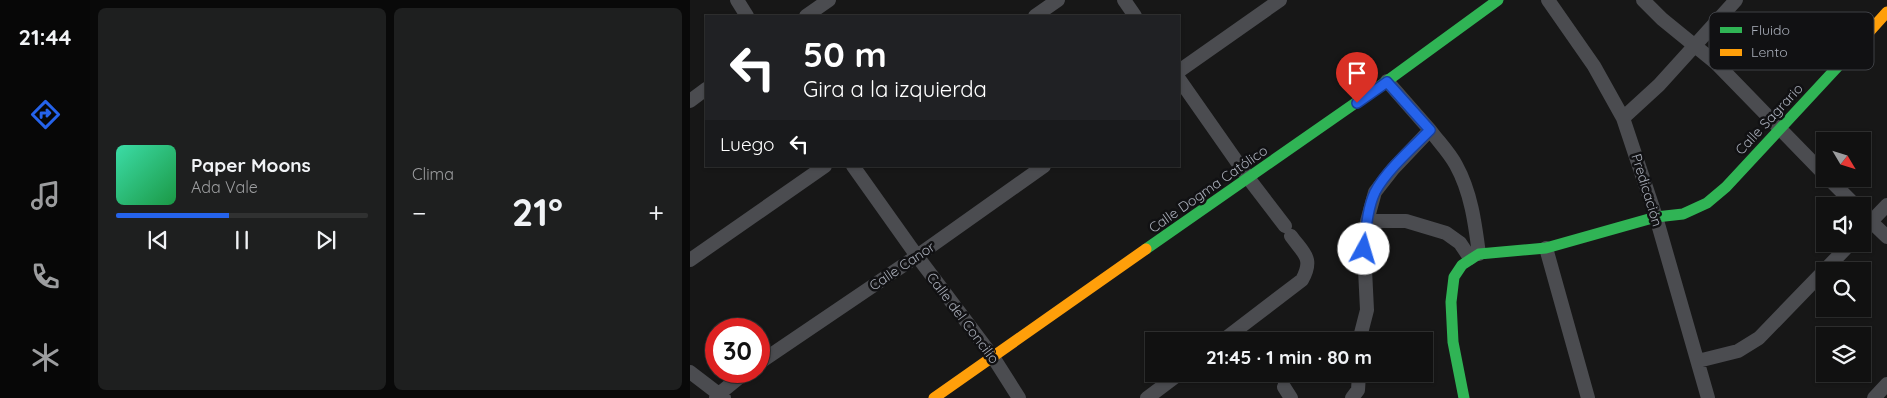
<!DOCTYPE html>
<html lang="es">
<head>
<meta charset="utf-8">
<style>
	body { margin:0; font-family:Quicksand,sans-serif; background:#1e1f1f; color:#f1f3f6; height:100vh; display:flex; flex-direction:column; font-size:19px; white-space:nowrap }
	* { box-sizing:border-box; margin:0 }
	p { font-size:16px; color:#9c9d9f }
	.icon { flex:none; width:28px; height:28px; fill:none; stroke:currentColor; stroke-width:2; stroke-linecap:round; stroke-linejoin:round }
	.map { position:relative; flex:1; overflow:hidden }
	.panel { display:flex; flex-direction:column; gap:8px; padding:8px; background:#090909; width:600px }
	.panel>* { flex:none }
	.hud { position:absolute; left:15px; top:15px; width:475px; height:152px; border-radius:0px; box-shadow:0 1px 4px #0004,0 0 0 1px #303131; background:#202124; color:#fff; overflow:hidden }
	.needle { width:32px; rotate:128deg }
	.controls { position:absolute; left:1126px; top:132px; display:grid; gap:10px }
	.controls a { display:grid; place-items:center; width:55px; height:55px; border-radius:0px; background:#111; box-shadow:0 1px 4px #0004,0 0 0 1px #303131; font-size:25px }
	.speed { position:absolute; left:15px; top:318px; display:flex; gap:10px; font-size:25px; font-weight:700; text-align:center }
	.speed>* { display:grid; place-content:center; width:65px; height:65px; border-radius:50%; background:#111; box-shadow:0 1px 4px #0004,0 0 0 1px #303131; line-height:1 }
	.speed .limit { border:8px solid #d22; background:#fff; color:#111 }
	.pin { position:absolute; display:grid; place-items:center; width:42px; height:42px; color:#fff; margin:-51px -21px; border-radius:50% 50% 50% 0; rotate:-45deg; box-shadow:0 0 5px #0007 }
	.pin .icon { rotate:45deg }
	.me { position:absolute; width:55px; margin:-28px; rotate:6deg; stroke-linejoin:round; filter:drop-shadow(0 0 4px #0008) }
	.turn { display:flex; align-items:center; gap:18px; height:105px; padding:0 15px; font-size:22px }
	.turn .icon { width:65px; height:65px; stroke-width:2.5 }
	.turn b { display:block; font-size:35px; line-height:42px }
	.then { display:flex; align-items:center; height:48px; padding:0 15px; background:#0003; gap:10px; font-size:19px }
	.big { font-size:38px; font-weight:700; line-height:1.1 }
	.panel .tile { flex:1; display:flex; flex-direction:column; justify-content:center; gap:8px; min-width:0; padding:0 18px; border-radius:8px; background:#1e1f1f }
	.song { display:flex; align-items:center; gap:15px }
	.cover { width:60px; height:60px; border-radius:8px; background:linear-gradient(135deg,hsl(160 70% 55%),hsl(140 70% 35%)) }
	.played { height:5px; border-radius:2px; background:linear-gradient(90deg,#2563eb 45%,#303131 45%) }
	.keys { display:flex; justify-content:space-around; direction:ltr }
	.heat { display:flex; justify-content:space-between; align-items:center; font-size:28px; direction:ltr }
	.panel .tiles { flex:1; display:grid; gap:8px; grid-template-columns:repeat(2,1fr) }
	.trip { position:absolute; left:455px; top:332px; width:288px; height:50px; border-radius:0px; background:#111; box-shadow:0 1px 4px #0004,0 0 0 1px #303131; font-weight:700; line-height:50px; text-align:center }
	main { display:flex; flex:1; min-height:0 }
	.tab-bar { display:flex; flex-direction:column; width:90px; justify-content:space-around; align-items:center; background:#070707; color:#9c9d9f }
	.tab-bar .icon { width:35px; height:35px }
	.tab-bar .active { color:#2563eb }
	.tab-bar b { font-size:22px; color:#f1f3f6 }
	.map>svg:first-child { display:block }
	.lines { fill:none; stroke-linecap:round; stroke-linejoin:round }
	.street { stroke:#4b4c50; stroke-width:14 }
	.fast { stroke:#30b455; stroke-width:11 }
	.slow { stroke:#ff9f0a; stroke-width:11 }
	.route-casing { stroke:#184099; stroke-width:12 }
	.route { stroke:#2563eb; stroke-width:9 }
	.labels { text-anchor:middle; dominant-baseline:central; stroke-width:5; stroke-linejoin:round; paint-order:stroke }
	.street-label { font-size:14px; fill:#a8adb8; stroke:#111113 }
	.key { fill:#111113; stroke:#3e4045; stroke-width:1 }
	.key-label { font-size:14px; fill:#a8adb8 }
</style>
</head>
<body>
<main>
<nav class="tab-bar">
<b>21:44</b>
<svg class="icon active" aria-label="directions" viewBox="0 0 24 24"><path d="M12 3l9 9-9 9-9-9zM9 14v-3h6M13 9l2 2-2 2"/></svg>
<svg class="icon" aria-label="music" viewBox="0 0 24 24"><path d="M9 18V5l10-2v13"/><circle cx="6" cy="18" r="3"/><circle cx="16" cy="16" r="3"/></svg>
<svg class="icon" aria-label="phone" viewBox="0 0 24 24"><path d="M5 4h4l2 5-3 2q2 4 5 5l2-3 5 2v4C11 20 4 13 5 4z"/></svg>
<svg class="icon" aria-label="climate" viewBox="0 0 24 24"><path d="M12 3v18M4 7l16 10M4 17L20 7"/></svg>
</nav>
<section class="panel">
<div class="tiles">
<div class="tile">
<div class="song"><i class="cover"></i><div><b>Paper Moons</b><p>Ada Vale</p></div></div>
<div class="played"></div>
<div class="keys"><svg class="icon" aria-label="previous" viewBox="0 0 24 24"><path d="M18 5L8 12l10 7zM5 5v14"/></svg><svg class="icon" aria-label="pause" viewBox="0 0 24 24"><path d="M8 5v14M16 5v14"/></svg><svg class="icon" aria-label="next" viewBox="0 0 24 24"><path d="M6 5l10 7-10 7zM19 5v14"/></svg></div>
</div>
<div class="tile"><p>Clima</p>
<div class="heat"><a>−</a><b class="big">21°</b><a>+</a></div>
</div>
</div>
</section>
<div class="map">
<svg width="1197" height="398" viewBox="0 0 1197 398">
	<rect width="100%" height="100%" fill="#171717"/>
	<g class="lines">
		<path class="street" d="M47 0 57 16
			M434 0 445 16
			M858 0 904 66 933 118 966 217 1018 398
			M953 0 972 19 1026 63 1135 175
			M116 16 139 0
			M345 16 368 0
			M489 71 590 0
			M489 79 559 179 595 226
			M0 101 16 89
			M933 118 969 85 1046 0
			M740 130C748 141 759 152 766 165 781 192 785 223 789 254
			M163 166 227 256 303 357 329 398
			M1139 179 1166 206
			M1172 213 1197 237
			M677 221H716L756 233 770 243 780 258
			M1172 231 1197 205
			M856 248 898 398
			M0 260 135 166
			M532 341 612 280C624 258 614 254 601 236
			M669 341 677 310 674 249 677 221 685 192 703 169 740 130 697 81
			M1008 361 1048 351 1069 338 1160 244
			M69 363 227 256 354 166
			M0 372 34 398
			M594 387 601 398
			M26 398 29 394 57 371
			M457 398 489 374
			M662 398 668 390 669 374
			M1184 398 1197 384"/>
		<path class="fast" d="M456 249 697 81 808 0
			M774 398 763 342 761 302 764 277 772 265 789 254 856 248 966 217 993 214 1017 203 1036 187 1152 62"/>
		<path class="slow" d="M1152 62 1197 12
			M244 398 456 249"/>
	</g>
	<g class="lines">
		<g class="route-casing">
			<path id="route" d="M667 103 697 82 740 130C723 147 696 171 685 192 677 209 676 231 674 249"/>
		</g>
		<use href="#route" class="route"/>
	</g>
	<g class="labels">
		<g class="street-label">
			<text transform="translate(1079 119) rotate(-47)">Calle Sagrario</text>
			<text transform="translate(518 189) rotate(-35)">Calle Dogma Católico</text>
			<text transform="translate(957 190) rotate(73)">Predicación</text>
			<text transform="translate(212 266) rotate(-34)">Calle Canor</text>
			<text transform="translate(273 318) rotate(53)">Calle del Concilio</text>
		</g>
	</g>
	<rect x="1019" y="12" width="165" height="58" rx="8" class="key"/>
	<rect x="1030" y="27" width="22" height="6" fill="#30b455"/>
	<rect x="1030" y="49" width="22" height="7" fill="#ff9f0a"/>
	<g class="key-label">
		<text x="1061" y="35">Fluido</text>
		<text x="1061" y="57">Lento</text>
	</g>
</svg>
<div class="controls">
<a><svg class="needle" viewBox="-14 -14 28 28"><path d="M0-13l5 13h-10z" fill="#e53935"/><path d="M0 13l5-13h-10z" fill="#9c9d9f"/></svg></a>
<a><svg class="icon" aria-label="sound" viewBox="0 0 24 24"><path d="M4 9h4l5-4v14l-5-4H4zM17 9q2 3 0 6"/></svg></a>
<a><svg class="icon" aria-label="search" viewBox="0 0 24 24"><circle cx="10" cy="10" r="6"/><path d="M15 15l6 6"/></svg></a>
<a><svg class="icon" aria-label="layers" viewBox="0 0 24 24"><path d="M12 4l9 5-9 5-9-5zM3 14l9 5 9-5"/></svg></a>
</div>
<div class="speed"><div class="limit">30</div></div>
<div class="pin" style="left:667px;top:103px;background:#d93025"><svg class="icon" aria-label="arrive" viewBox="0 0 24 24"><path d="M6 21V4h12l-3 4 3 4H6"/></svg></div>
<svg class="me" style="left:674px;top:249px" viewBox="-20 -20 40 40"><circle r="19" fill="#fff"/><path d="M0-13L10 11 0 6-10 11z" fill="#2563eb"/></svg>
<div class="trip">21:45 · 1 min · 80 m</div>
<div class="hud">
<div class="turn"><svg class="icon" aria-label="left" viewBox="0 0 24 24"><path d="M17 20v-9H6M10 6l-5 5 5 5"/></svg><div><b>50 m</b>Gira a la izquierda</div></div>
<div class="then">Luego<svg class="icon" aria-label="left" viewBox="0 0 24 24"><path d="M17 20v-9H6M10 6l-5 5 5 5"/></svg></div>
</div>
</div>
</main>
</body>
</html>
